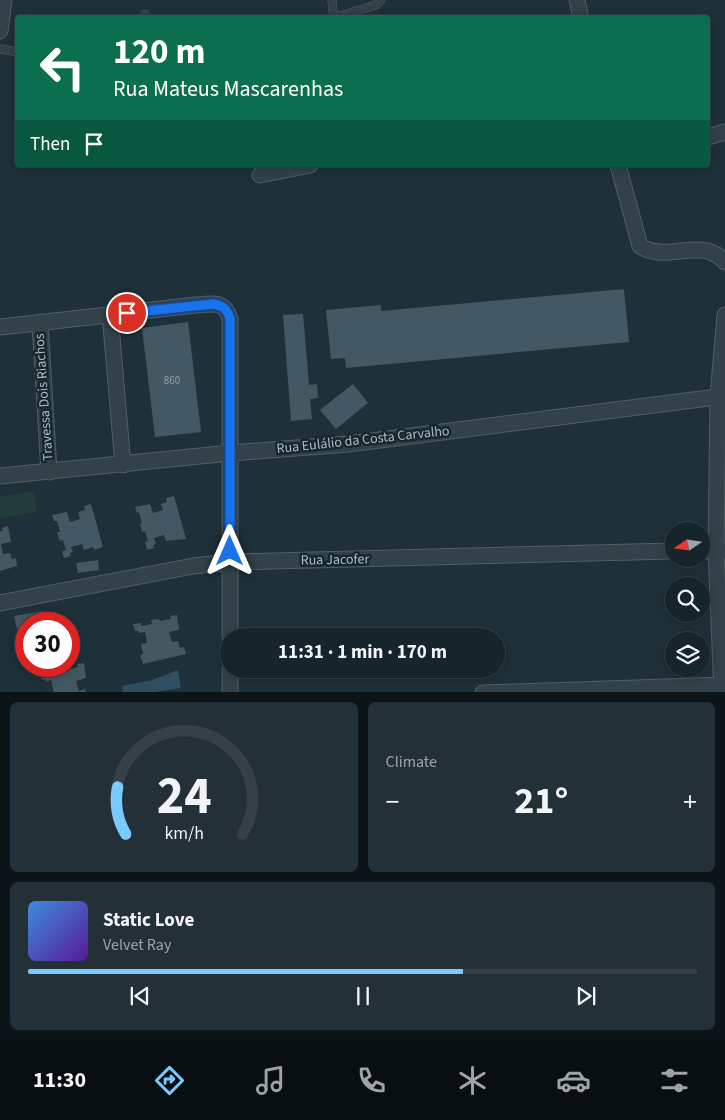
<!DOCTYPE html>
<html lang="en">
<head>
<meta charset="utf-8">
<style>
	body { margin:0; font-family:"Source Sans 3",sans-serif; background:#233037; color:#f1f3f6; height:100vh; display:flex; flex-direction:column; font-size:19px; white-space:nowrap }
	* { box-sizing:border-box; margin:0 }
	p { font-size:16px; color:#9ea4a9 }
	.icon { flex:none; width:28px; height:28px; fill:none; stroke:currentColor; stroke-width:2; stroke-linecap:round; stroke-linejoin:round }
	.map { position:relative; height:692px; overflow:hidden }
	.panel { display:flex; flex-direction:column; gap:10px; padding:10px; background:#0c1418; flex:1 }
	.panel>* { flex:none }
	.banner { position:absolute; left:15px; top:15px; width:695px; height:152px; border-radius:5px; box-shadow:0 2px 12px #0003,0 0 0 1px #354147; background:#0b6e4f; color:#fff; overflow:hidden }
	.needle { width:32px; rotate:257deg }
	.tools { position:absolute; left:665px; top:522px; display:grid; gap:10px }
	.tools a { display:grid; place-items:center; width:45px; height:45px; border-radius:50%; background:#16242b; box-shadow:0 2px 12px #0003,0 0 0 1px #354147; font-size:25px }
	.speed { position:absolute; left:15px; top:612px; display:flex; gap:10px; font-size:25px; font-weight:700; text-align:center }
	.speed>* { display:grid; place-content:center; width:65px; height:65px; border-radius:50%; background:#16242b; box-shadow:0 2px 12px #0003,0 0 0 1px #354147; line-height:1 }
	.speed .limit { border:8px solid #d22; background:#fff; color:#111 }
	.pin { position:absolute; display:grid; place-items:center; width:42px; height:42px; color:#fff; margin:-21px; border:2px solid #fff; border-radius:50%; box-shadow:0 1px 5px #0007 }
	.me { position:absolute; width:55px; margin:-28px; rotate:0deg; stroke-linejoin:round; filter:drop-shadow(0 0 4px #0008) }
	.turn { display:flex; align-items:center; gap:18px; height:105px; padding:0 15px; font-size:22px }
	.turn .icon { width:65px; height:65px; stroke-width:2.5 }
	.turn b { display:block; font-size:35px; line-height:42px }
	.then { display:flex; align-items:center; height:48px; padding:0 15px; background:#0003; gap:10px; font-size:19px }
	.big { font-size:38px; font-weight:700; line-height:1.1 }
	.panel .widget { flex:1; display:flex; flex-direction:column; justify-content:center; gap:8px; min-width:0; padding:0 18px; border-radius:8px; background:#233037 }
	.panel .dial { align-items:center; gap:0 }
	.dial svg { height:130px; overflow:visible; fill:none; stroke:#354147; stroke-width:7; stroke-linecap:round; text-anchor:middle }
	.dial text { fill:#f1f3f6; stroke:none }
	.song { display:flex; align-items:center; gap:15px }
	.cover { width:60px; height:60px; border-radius:8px; background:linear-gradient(135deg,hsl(210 70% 55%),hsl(270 70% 35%)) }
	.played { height:5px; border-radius:2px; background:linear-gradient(90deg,#79caff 65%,#354147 65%) }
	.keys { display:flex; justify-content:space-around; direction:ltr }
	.heat { display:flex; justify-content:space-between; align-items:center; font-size:28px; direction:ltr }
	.panel .tiles { flex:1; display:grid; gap:10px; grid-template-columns:1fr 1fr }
	.widget:last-child { grid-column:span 2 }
	.trip { position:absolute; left:220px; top:628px; width:285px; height:50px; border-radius:25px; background:#16242b; box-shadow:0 2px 12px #0003,0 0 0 1px #354147; font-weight:700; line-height:50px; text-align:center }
	.menu { display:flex; height:80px; justify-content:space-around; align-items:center; background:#090e11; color:#9ea4a9 }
	.menu .icon { width:35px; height:35px }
	.menu .active { color:#79caff }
	.menu b { font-size:22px; color:#f1f3f6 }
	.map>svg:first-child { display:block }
	.green { fill:#213c39 }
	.water { fill:#2f4e60 }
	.building { fill:#445863 }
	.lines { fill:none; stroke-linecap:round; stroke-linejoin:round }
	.lane-casing { stroke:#505f67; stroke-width:9 }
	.street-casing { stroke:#505f67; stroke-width:17 }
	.lane { stroke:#32414a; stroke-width:8 }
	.street { stroke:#32414a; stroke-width:15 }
	.route-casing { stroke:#114b97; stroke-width:12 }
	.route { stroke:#1a73e8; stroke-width:9 }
	.labels { text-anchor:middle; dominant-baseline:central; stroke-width:5; stroke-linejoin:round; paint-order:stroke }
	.number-label { font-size:11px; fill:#92a3ad }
	.street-label { font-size:14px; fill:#acbcc6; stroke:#18262e }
</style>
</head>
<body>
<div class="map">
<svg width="725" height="693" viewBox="0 0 725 693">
	<rect width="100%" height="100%" fill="#1e3039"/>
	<path class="green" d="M34 491 37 512 0 518V497Z"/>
	<path class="water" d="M178 670 181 688 155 692H123L122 686 152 680Z"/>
	<path class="building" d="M624 289 629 342 346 368 345 358 331 359 326 310 381 305V311Z
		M303 314 309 385 317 384 318 398 310 399 312 419 291 421 283 315Z
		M188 322 201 432 155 437 142 328Z
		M353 384 368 403 336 429 320 410Z
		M174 496 186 539 166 541 164 535 154 538 156 544 153 545 154 548 147 550 145 542 148 541 145 531 142 532 140 524 142 523 139 512 137 513 135 507 150 504 153 513 163 510 161 504 167 502 166 498Z
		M91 504 103 547 94 550 93 547 84 550 82 544 71 547 73 552 70 553 71 556 64 558 62 551 66 550 63 540 60 541 57 532H60L57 521H54L52 515 67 512 70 522 80 519 78 512 85 510 84 506Z
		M8 526 11 542 1 544 3 554 10 553 12 559 16 558 17 566 0 571V531H3L2 528Z
		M98 560 99 570 78 573 76 563Z
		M43 611 46 623 26 624V627L17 629 14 616Z
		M177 615 179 630 169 632 172 642 178 641 180 648 184 647 186 654 143 664 140 655 143 654 141 644 147 643 145 632 139 633 138 631H135L133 624 141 623V626L152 624 151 620 159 619 160 621 171 619 170 616Z
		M84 663 86 678 76 681 79 691 85 689 86 693H54L51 680 46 682 45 679 42 680 40 673 48 671 49 674 59 672 58 669 66 667 67 670 78 667 77 664Z"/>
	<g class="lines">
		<g class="lane-casing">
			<path id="lane" d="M332 0 333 12 335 15 340 16 376 5 381 0
				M145 18V14
				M0 49 18 52"/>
		</g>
		<g class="street-casing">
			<path id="street" d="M577 0 581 18
				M0 31 4 0
				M708 137 725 132
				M618 165 640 246C668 264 702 235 725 262
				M260 175 310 165
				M110 314 123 465
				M40 322 49 472
				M0 327 196 305C214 304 224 300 230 319V636
				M0 476 230 453 348 444 725 396
				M701 551H725
				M0 603 193 566 230 562 674 551
				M230 669V693
				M483 693 725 685
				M722 693 716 550 718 396 725 315"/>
		</g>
		<use href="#lane" class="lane"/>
		<use href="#street" class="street"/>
	</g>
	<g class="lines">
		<g class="route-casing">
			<path id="route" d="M127 313 213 304C224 306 227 309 230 319V551"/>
		</g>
		<use href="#route" class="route"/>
	</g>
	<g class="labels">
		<g class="number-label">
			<text x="172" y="380">860</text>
		</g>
		<g class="street-label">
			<text transform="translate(44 397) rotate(-94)">Travessa Dois Riachos</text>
			<text transform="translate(363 440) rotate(-6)">Rua Eulálio da Costa Carvalho</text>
			<text transform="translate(335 560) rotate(-1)">Rua Jacofer</text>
		</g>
	</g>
</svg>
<div class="tools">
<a><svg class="needle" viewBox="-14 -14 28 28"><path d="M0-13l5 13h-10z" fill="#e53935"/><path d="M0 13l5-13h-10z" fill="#9ea4a9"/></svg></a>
<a><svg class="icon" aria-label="search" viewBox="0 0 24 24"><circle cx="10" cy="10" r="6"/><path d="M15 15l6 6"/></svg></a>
<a><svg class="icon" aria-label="layers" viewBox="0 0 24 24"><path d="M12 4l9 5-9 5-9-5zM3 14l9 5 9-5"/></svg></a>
</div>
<div class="speed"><div class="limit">30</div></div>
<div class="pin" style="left:127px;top:313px;background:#d93025"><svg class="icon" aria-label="arrive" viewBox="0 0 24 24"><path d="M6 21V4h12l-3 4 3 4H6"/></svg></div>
<svg class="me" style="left:230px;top:551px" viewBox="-20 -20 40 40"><path d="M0-17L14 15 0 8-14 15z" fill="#1a73e8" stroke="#fff" stroke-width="4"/></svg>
<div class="trip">11:31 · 1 min · 170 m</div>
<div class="banner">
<div class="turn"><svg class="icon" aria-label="left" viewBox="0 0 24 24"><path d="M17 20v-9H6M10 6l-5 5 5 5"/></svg><div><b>120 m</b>Rua Mateus Mascarenhas</div></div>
<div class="then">Then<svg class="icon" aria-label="arrive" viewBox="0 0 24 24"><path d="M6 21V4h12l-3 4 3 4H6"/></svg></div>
</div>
</div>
<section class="panel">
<div class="tiles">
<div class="widget dial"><svg viewBox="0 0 100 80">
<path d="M14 69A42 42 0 1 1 86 69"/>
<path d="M14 69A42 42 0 0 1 9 40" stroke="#79caff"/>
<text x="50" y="56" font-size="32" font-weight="700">24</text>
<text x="50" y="72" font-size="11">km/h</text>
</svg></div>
<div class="widget"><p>Climate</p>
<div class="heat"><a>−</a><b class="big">21°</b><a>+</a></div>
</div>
<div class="widget">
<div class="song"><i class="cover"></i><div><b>Static Love</b><p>Velvet Ray</p></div></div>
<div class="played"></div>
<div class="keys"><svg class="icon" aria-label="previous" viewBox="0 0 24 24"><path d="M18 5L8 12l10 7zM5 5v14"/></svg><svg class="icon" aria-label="pause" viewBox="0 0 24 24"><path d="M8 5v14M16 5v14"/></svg><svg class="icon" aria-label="next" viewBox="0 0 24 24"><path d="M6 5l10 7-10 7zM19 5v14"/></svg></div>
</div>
</div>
</section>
<nav class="menu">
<b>11:30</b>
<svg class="icon active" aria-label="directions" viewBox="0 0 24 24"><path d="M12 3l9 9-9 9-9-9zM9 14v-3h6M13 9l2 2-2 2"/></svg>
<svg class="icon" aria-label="music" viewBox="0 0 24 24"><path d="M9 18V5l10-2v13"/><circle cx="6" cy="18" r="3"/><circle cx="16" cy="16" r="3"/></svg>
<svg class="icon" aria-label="phone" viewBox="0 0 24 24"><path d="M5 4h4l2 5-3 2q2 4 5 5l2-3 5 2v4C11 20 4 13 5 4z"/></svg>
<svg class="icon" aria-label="climate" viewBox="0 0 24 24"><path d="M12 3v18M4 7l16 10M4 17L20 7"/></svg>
<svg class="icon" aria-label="car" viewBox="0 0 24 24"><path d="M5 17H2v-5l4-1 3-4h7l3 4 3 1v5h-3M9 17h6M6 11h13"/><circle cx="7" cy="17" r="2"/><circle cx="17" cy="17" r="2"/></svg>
<svg class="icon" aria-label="filters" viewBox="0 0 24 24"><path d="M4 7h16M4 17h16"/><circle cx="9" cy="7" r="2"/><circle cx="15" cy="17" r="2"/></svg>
</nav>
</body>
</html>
